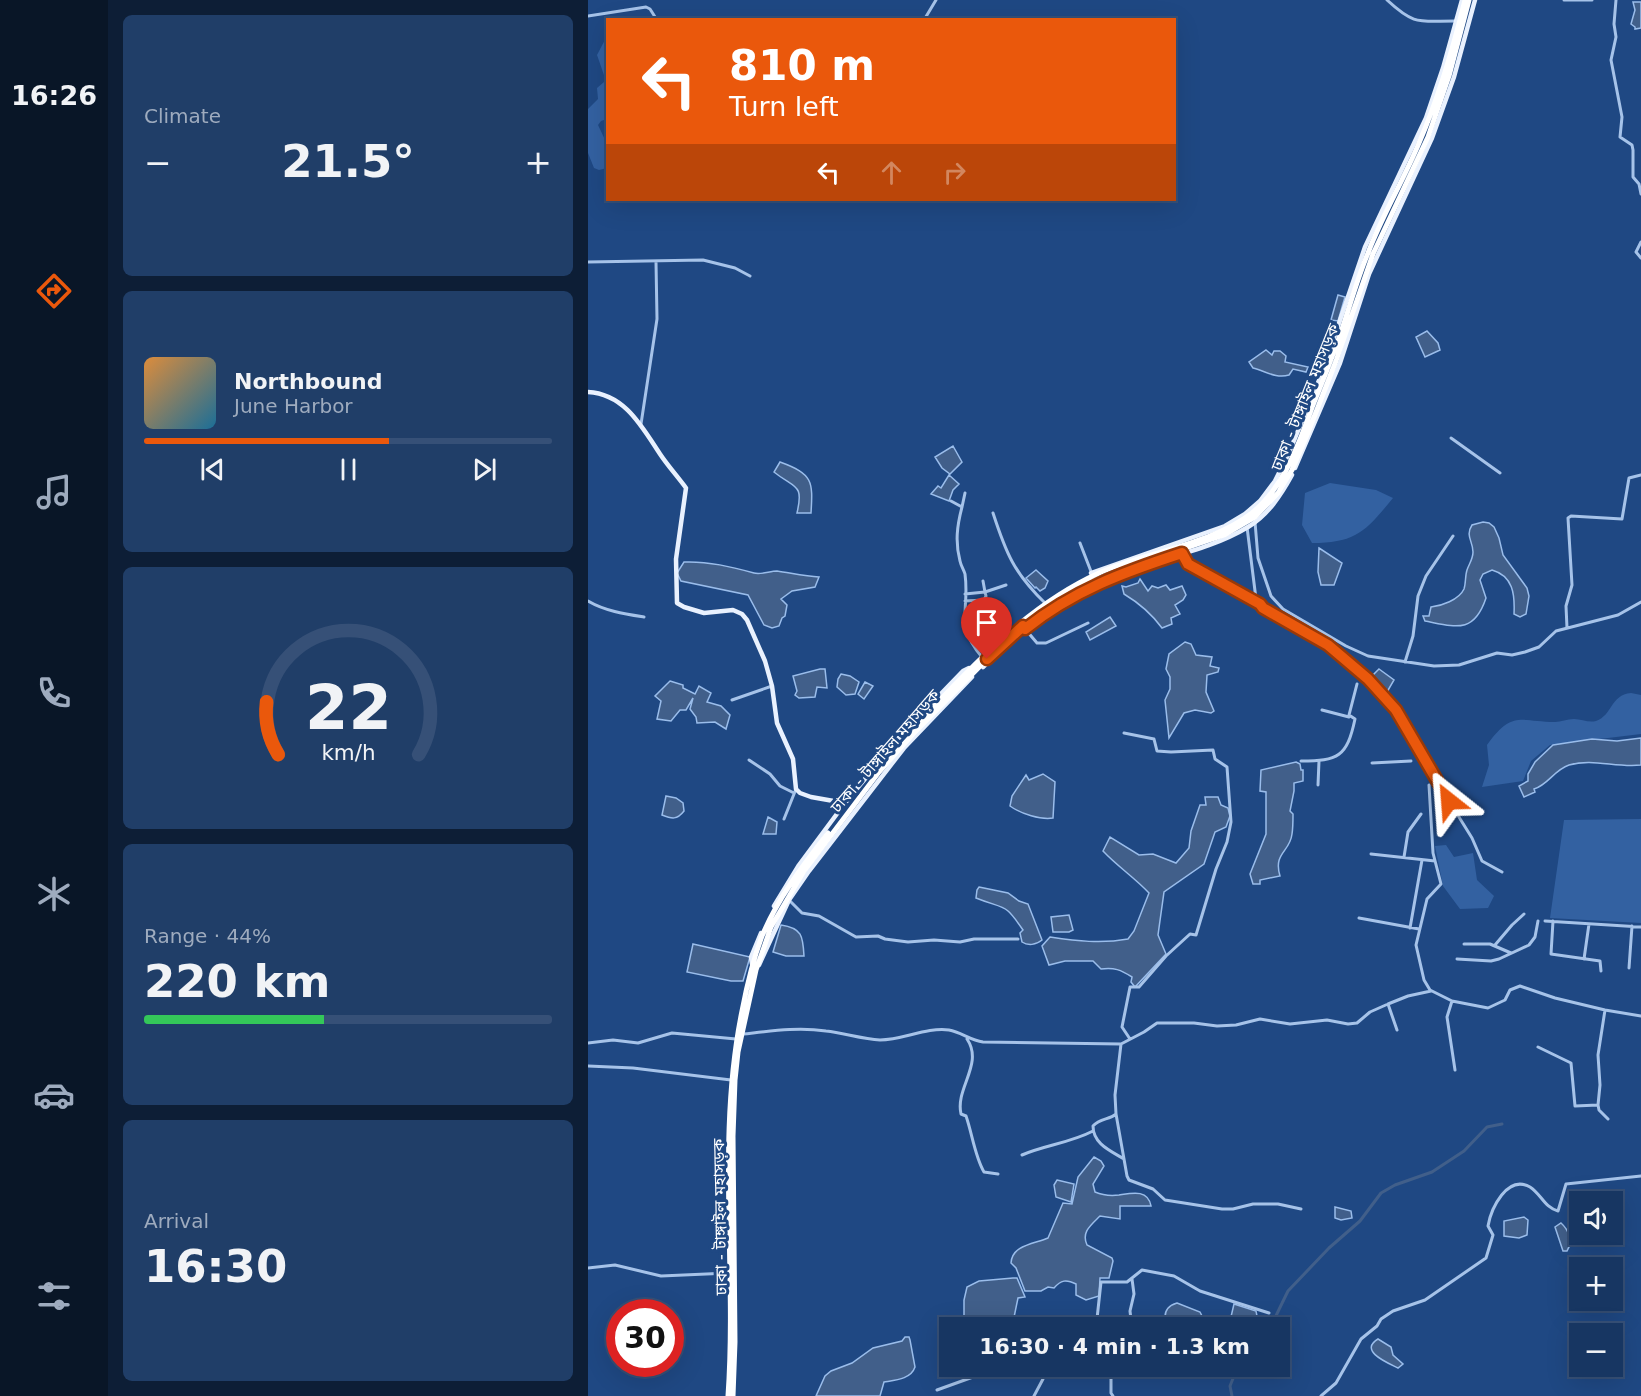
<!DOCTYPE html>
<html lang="en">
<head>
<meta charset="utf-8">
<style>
	body { margin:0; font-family:"DejaVu Sans","Noto Sans Bengali",sans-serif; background:#203e68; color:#f1f3f6; height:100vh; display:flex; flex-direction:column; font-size:22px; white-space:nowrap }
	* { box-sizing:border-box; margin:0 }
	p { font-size:20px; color:#9eabbe }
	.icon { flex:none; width:33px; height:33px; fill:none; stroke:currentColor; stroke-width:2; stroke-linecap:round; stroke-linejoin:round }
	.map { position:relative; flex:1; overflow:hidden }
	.side { display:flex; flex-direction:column; gap:15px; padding:15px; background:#0d1e36; width:480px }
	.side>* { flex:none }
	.guide { position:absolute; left:18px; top:18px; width:570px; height:183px; border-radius:0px; box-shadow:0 6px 24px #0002,0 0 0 2px #365077; background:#ea580c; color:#fff; overflow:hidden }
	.fabs { position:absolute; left:981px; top:1191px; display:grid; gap:12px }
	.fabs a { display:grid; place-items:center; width:54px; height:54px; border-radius:0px; background:#173662; box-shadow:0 6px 24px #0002,0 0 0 2px #365077; font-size:30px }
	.speed { position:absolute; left:18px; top:1299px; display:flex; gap:12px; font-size:30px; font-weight:700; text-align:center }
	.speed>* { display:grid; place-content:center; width:78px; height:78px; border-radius:50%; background:#173662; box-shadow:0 6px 24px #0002,0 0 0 2px #365077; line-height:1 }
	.speed .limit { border:9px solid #d22; background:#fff; color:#111 }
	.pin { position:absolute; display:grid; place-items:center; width:51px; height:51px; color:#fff; margin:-62px -26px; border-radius:50% 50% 50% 0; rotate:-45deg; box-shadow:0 0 6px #0007 }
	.pin .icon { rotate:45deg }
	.me { position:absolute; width:66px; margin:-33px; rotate:332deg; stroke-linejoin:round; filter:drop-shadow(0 0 4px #0008) }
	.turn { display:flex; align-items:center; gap:21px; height:126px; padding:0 24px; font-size:27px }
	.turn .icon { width:78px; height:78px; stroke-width:2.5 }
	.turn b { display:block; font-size:42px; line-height:51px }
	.lanes { display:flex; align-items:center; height:57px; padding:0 24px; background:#0003; justify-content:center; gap:30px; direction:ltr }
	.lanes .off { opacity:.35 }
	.big { font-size:45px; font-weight:700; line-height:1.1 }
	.side .card { flex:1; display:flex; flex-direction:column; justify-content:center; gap:9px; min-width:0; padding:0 21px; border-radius:9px; background:#203e68 }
	.side .dial { align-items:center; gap:0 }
	.dial svg { height:156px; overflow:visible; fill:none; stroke:#365077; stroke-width:7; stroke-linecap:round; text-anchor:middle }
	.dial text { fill:#f1f3f6; stroke:none }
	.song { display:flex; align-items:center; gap:18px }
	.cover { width:72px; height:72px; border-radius:9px; background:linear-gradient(135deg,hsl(30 70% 55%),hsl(200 70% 35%)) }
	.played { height:6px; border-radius:3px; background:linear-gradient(90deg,#ea580c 60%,#365077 60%) }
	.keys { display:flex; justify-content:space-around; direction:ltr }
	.heat { display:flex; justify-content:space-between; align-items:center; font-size:33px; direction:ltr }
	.charge { height:9px; border-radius:4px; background:linear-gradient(90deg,#34c759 44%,#365077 0) }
	.trip { position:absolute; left:351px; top:1317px; width:351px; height:60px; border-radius:0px; background:#173662; box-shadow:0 6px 24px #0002,0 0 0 2px #365077; font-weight:700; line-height:60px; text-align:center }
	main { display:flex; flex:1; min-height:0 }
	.menu { display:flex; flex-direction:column; width:108px; justify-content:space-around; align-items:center; background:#091627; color:#9eabbe }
	.menu .icon { width:42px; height:42px }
	.menu .current { color:#ea580c }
	.menu b { font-size:27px; color:#f1f3f6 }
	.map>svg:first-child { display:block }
	.green { fill:#3361a1 }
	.water { fill:#415f8a; stroke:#9abdeb; stroke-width:1.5 }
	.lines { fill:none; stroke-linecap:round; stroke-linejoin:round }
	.canal { stroke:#415f8a; stroke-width:3 }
	.minor { stroke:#a6c3e9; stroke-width:3 }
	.major { stroke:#e9f1fe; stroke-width:4.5 }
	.highway { stroke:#fff; stroke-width:5 }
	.route-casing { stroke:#983908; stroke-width:15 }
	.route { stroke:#ea580c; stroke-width:10 }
	.labels { text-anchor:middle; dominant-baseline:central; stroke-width:6; stroke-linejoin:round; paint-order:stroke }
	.street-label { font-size:16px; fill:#fff; stroke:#1f4883 }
</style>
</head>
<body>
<main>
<nav class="menu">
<b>16:26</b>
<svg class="icon current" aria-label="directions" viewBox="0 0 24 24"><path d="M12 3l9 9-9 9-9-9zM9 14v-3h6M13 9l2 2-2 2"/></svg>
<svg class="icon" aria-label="music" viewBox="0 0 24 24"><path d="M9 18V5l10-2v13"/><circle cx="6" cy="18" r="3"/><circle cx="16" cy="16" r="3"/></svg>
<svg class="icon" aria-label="phone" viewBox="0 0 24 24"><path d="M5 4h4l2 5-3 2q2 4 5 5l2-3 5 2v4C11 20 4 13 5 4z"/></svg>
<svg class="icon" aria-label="climate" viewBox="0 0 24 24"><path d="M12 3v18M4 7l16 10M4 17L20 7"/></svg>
<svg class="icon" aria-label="car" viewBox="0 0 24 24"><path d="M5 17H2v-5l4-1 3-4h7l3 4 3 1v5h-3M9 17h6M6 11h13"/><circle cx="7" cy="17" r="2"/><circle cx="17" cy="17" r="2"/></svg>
<svg class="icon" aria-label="filters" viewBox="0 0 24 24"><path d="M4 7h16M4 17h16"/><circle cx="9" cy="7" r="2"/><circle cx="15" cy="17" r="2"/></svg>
</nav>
<section class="side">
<div class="card"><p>Climate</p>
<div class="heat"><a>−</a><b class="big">21.5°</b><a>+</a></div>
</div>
<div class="card">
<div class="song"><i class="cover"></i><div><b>Northbound</b><p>June Harbor</p></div></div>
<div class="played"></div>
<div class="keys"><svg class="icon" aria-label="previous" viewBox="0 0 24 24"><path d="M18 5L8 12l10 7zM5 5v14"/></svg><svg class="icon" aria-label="pause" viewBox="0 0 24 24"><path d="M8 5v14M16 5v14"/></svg><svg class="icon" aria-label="next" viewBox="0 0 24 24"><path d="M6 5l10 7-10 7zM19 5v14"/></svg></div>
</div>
<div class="card dial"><svg viewBox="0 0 100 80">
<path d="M14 69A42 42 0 1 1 86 69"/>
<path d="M14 69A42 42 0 0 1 8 42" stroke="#ea580c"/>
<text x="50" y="56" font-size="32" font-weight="700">22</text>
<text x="50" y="72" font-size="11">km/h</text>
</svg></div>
<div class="card"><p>Range · 44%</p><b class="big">220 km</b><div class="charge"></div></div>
<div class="card"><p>Arrival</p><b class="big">16:30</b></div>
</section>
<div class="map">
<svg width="1053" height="1396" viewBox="0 0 1053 1396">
	<rect width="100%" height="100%" fill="#1f4883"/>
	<path class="green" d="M19 36V119L13 121 10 125 19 144V168L11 170 6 168 0 153V109L10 99 9 88 16 82 17 78 9 55Z
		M742 483 788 490 805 498C778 531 768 543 724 543L714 525 717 493Z
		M1043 693 1053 695V734L962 745 943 761 935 781 894 787 901 765 899 745C924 711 930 721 967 722 973 722 979 719 986 719 993 719 1001 723 1008 721 1025 715 1022 695 1043 693Z
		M1053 819V923L962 918 976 820Z
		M858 845 866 857 885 853 889 880 906 896 900 908 872 909 855 886 847 846Z"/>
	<path class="water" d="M1045 2H1053V28L1047 29V27L1043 24 1047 10Z
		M750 295 757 297 750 321 743 320Z
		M839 331 850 343 852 350 837 357 828 337Z
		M678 350 684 355 686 351H692L698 356 697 362 720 367 718 372 705 369 701 375C688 379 677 371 665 368L661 362Z
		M365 446 374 462 362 474 354 468 347 457Z
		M192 462C225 474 225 481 223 513H209C216 483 207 489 186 472Z
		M361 475 371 484 365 490 361 501 343 494 350 486 353 488Z
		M895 522 901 523 906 527 911 538 915 555 939 588 941 596 938 614 932 617 926 614C927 594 925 576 904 570L895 574 892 580 898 598C886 634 868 627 837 621L835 616H841L843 607C853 606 871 600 876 589 878 583 877 576 879 570 881 564 885 559 885 552 885 541 877 536 884 525Z
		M731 548 754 563 746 585H733L730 572Z
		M96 562C120 561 144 567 166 573 173 575 182 571 189 571 203 573 217 576 231 577L227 587 204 591 193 599 199 605 197 616 194 618 191 626 184 628 176 625 160 595 93 581 89 573Z
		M448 570 460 581 457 588 452 591 448 587 447 588 438 578Z
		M552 579 560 591 564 586 570 588 578 585 582 590 594 586 598 595 595 600 587 605 592 614 583 618 584 624 574 628C563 613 551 603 536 594L534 586 538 587 550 583Z
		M522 617 528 626 502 640 498 632Z
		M597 642 603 644 608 655 624 657 622 666 631 668 630 672 619 675 618 692 626 711 623 713 607 710 596 713 581 738 577 700 582 689V677L578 669 581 654Z
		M232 669H237L239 688 229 687 227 697 211 698 207 695 209 691 205 676Z
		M791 669 806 680 799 692 783 677Z
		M253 674 262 676 271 682 267 694 258 695 249 687 250 679Z
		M82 681 95 685V688L107 694 111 686 123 693 119 702 133 706 142 715 138 729 127 722 109 723 108 717 102 709 105 698 98 710H92L83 721 69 719 73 701 67 696Z
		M277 682 285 686 276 699 270 694Z
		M1053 738V765C1028 768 1005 758 981 765 966 770 960 785 946 789L947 792 936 797 931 786 940 781V774L947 762 965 745 1004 739 1029 741Z
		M708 762 712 764 713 770H715V781L706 783V791L702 811 705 814C705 820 705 828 704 834 702 852 685 853 692 876L672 880V884H665L662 874 678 834V792L672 791 673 770Z
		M455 774 467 782 465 818C453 820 433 814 422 806L424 796 438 775 441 780Z
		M78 796 88 798 95 803 96 811C89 820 84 819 74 815Z
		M617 797H630L633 805 640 808 642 816 638 827 627 832 616 864 576 892 570 935 578 954 547 987 543 982 544 977C533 970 526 967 513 969L505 961H477L461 965 454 946 462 937C489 941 513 944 540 939L546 931 561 893C547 878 529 866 515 851L522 837 551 855 565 854 588 863 601 848 603 831 612 805H618Z
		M180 817 189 822 188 834H175Z
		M391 887 420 893 431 901 440 904 454 940C448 945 440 946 434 942L432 933 435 930C416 902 418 910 388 898L389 890Z
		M481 915 485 930 481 932H465L463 917Z
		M193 925C214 928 215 936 216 956H198L185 952Z
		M105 944 162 957 155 981H143L99 972Z
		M506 1157 513 1161 516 1166 505 1184 507 1192C514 1195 523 1196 531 1195 544 1193 560 1189 563 1206H532V1219L512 1216C503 1225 493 1232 499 1245L524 1258 525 1261 521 1278H512L511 1296 498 1300 488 1295V1284C478 1279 473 1280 466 1288L460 1287 453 1291H437L428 1268 423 1263C424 1245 446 1244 460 1238L475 1203 484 1204 490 1177Z
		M469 1180 486 1184 483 1202 468 1197 466 1185Z
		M747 1207 763 1211 764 1218 753 1220 747 1218Z
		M936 1217 940 1220 939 1235 931 1238 916 1236V1221Z
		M973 1223C981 1230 985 1242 979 1251H975L967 1227Z
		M425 1278H429L437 1297 430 1298 424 1327H376V1300L379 1287 391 1281Z
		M589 1303 612 1312 614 1316 610 1322 599 1321 587 1326 577 1317C577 1310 582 1305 589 1303Z
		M646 1304 668 1311 669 1316 662 1327H649L642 1321Z
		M317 1337H321L322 1340 327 1367C323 1379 308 1380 296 1382L292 1396H228L237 1376 243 1371 264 1363 285 1348 314 1341Z
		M790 1339 803 1347 805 1355 815 1364 810 1368C800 1363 770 1351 790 1339Z"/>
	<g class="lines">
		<path class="canal" d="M682 1328 700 1291 741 1248 772 1221 793 1193 807 1185 844 1172 876 1151 899 1127 914 1124
			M644 1396 642 1386 646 1376 667 1366"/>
		<path class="minor" d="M799 0C827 26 831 21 867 21
			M976 0H1004
			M1028 0 1026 24 1028 37 1023 60 1034 117 1032 137 1044 145 1045 150V177L1051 184 1053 194
			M0 16 58 7 62 9 69 20
			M336 20 348 0
			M1053 242 1048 252 1053 258
			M0 262 115 260 147 268 162 276
			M53 424 69 319 68 262
			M863 438 912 473
			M363 501 374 507 377 493
			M374 507C369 526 367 542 372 561 373 566 376 570 377 574 382 610 366 625 394 657
			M405 513C418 553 426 573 457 603
			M667 522 670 558 683 596 695 609 758 646 780 656 846 666 871 665 909 653 924 655 937 652 951 647 968 631 1030 615 1053 602
			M659 527 668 599 675 608 740 645 780 679 808 710 861 801 884 838 894 861 914 872
			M492 543 504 574
			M595 554 600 564 671 603
			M395 581 397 592 418 585
			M377 594 397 592 398 596 396 600 377 601
			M0 601C17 611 37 614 56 617
			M979 628 978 606 984 585 980 518 983 516 1034 519 1041 478 1053 475
			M438 630 449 643H458L500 623
			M817 662 825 636 830 596 838 576 865 536
			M144 700 184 686
			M734 710 761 717
			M536 733 566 739 569 751 583 752 625 750 627 759 639 767 643 822 639 842 628 869 608 935 602 934 578 956 551 987H542L534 1027 542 1039
			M161 760 182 774 192 786 206 793
			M713 761C750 761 759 757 767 719L761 715 769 684
			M784 763 823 761
			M730 785 731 761
			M841 785 845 853 853 884 839 899 828 945 836 980 842 990 864 1001 900 1008 917 1000 922 990 932 986 967 998 1017 1010 1053 1016
			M196 819 208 789
			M783 854 847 861
			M816 857 820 832 833 814
			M202 901 214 913 231 916 268 937 290 936 297 939 320 942 346 940 372 942 386 939H430
			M771 918 831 929
			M957 921 1053 927
			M965 921 963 954 1012 961 1013 971
			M822 928 834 860
			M876 944H902L923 953
			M907 945 924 925 936 914
			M869 959 903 961 911 959 941 945 947 937 950 921
			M996 959 1001 924
			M1041 968 1044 926
			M864 1001 859 1017 867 1070
			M800 1004 809 1030
			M1017 1010 1010 1055 1012 1085 1010 1105 1011 1110 1020 1119
			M155 1034C183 1031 210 1027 238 1031 256 1033 274 1039 292 1040 315 1040 338 1027 361 1030 373 1032 382 1040 395 1042L533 1044 556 1032 569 1023H606L629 1026 648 1025 672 1019 702 1024 739 1020 760 1024 769 1023 782 1012 800 1004 820 996 843 991
			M379 1039C396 1064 367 1088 373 1114L378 1116C384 1133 387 1157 396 1172L410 1174
			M0 1043 25 1040 50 1043 84 1033 148 1039
			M533 1044 527 1095 528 1114 539 1176 541 1180 565 1189 577 1200 634 1209H645L665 1204H690L713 1209
			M950 1047 983 1063 987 1106 1010 1105
			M0 1066 45 1068 143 1080
			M528 1114C521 1120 512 1118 505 1126 505 1144 523 1151 536 1159
			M434 1155C457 1145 482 1143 505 1131
			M0 1268 27 1265 73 1276 141 1273
			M544 1279 546 1294 542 1311 544 1328
			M508 1328 513 1282H539L554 1270 586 1276 612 1291 681 1313
			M523 1366V1393L525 1396
			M349 1390 385 1377 425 1375 457 1372
			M446 1396 455 1379 458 1366
			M733 1396 748 1383 773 1339 789 1326 793 1319 805 1311 837 1300 898 1258 905 1235 900 1226C903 1209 919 1174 942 1187 953 1194 957 1208 970 1211L978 1184 1053 1176"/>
		<path class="major" d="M0 392C37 394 54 427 72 454 80 466 90 477 98 488L88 559 89 603 96 607 116 613 145 610 154 614 159 620 177 661 184 686 189 723 205 759 208 789 212 793 223 797 257 803
			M707 468 752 363 781 274 844 138 866 77 887 0
			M503 573 637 526 657 514 672 501 687 481 700 455 734 373 777 247 838 118 855 68 874 0
			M395 667C431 633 468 603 513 582 560 559 615 554 660 527 680 515 693 495 704 475
			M186 906 211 865 257 803 314 734 375 671 381 668
			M164 964 163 957 173 933
			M171 965 201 900 221 871 316 748 384 677"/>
		<path class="highway" d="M325 728C381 670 436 607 511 573 558 552 623 545 664 513 697 486 711 443 725 405 735 380 745 356 753 332 762 306 769 279 780 253 794 216 815 181 831 143 851 97 865 49 877 0
			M140 1396C149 1267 128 1138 154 1011 159 985 165 960 174 936 190 898 215 865 240 833
			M145 1396 147 1342 145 1136 147 1080 150 1052 168 970 183 927 216 871 291 772 325 734 412 646 451 612 492 587 522 574 636 535 667 517 690 493 704 470 719 435 748 361 785 254 840 137 861 76 881 0"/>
	</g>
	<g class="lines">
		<g class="route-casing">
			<path id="route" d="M399 659 435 626 437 629C486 590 536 572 594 553L600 564 672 604 675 608 740 645 780 679 808 710 861 801"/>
		</g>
		<use href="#route" class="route"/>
	</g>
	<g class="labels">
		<g class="street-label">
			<text transform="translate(717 397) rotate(-68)">ঢাকা - টাঙ্গাইল মহাসড়ক</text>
			<text transform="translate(297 751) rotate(-49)">ঢাকা - টাঙ্গাইল মহাসড়ক</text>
			<text transform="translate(132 1217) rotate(-91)">ঢাকা - টাঙ্গাইল মহাসড়ক</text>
		</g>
	</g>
</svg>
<div class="fabs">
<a><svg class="icon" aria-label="sound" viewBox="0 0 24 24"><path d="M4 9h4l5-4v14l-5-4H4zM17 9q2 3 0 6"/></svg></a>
<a>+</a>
<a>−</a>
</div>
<div class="speed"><div class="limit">30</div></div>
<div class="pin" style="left:399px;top:659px;background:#d93025"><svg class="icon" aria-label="arrive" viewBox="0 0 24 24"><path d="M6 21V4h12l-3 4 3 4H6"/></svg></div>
<svg class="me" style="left:861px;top:801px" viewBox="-20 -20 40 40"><path d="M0-17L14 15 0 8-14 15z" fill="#ea580c" stroke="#fff" stroke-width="4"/></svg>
<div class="trip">16:30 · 4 min · 1.3 km</div>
<div class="guide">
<div class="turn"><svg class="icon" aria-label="left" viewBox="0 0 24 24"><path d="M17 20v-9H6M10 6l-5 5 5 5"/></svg><div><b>810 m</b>Turn left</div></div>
<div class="lanes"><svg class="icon" aria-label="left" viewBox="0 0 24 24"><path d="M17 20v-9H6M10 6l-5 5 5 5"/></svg><svg class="icon off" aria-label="ahead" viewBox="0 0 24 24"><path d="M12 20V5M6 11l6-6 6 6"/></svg><svg class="icon off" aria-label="right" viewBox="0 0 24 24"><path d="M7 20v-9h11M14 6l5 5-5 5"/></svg></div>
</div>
</div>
</main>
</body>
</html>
